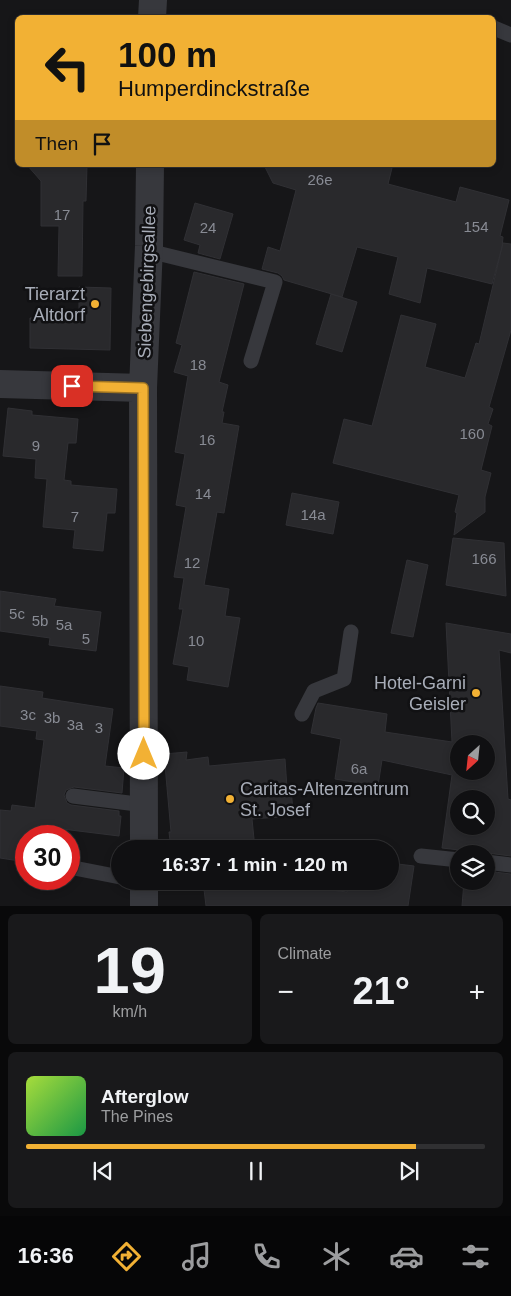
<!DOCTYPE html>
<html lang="en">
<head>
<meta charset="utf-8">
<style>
	body { margin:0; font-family:Arial,sans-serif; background:#19191b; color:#f1f3f6; height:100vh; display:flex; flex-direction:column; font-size:19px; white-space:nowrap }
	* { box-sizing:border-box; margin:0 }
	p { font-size:16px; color:#9c9d9f }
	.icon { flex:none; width:28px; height:28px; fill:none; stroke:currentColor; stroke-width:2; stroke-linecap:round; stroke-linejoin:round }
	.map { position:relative; height:906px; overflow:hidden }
	.side { display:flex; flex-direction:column; gap:8px; padding:8px; background:#09090a; flex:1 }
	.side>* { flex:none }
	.guide { position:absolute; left:15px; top:15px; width:481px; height:152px; border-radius:8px; box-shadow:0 2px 8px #0003,0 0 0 1px #303032; background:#f2b134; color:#111; overflow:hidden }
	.needle { width:32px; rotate:207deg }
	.controls { position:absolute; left:450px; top:735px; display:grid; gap:10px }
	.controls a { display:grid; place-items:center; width:45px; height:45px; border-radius:50%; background:#101012; box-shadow:0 2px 8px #0003,0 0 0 1px #303032; font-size:25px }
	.speed { position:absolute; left:15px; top:825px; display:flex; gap:10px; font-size:25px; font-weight:700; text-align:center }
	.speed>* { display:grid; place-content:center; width:65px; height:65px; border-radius:50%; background:#101012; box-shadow:0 2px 8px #0003,0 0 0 1px #303032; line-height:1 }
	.speed .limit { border:8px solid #d22; background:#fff; color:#111 }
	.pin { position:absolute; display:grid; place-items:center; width:42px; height:42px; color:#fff; margin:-21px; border-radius:10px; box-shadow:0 2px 8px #0006 }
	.me { position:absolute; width:55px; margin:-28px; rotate:0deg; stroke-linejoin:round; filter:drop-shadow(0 0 4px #0008) }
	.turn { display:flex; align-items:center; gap:18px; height:105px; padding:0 20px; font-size:22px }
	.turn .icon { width:65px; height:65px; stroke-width:2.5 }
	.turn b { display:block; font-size:35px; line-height:42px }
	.then { display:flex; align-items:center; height:48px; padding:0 20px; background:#0003; gap:10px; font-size:19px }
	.big { font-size:38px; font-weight:600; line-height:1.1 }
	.side .widget { flex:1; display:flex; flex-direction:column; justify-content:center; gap:8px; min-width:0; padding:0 18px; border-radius:8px; background:#19191b }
	.side .dial { align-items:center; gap:0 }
	.dial b { font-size:65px; line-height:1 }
	.song { display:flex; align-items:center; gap:15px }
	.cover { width:60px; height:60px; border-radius:8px; background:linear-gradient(135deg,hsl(80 70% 55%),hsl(140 70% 35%)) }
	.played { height:5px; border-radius:2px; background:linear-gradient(90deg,#f2b134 85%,#303032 85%) }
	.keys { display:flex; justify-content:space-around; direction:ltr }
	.heat { display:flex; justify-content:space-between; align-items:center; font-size:28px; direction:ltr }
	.side .tiles { flex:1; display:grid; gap:8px; grid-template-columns:1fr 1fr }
	.widget:last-child { grid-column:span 2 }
	.trip { position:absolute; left:111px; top:840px; width:288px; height:50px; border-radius:25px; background:#101012; box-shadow:0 2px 8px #0003,0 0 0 1px #303032; font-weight:600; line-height:50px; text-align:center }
	.dock { display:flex; height:80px; justify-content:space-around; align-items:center; background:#060607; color:#9c9d9f }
	.dock .icon { width:35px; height:35px }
	.dock .on { color:#f2b134 }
	.dock b { font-size:22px; color:#f1f3f6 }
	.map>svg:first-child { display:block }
	.building { fill:#29292c; stroke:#303034; fill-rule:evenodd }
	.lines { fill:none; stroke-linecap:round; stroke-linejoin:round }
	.service { stroke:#37383d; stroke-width:15 }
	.minor { stroke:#37383d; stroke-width:28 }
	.route-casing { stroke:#9d7322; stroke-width:12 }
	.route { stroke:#f2b134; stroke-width:9 }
	.poi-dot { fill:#f2b134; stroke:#111113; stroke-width:2 }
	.labels { text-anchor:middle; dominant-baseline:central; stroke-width:5; stroke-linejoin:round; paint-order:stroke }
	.number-label { font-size:15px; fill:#888b94 }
	.street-label { font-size:18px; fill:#a8adb8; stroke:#111113 }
	.poi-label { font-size:18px; fill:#a8adb8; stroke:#111113; text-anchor:end }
</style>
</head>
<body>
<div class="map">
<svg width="511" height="906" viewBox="0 0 511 906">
	<rect width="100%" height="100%" fill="#161618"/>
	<path class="building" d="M27 165H87L86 201H83L82 276H58L59 226H41V181Z
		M264 165H382L392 168 388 184 456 202 460 187 509 200 500 236 503 237 502 247 492 284 427 268 420 303 389 294 398 257 357 247 342 297 284 280 282 276 278 273 262 269 268 247 280 251 296 190 273 183Z
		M195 203 233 214 220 259 198 253 200 245 184 240Z
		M503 243 511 244V330L489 407 493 409 488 424 492 426 481 470 491 473 485 497V512L454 535 457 513 455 512 459 495 333 463 344 419 372 426 401 315 436 324 425 367 465 378 476 343 479 344Z
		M194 272 244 284 219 382 228 385 222 412H224L222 423 239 426 224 513 217 512 204 585 229 589 225 616 240 618 228 687 187 680 189 667 173 664 183 609H179L184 578 174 577 186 507 176 505 185 454 175 452 188 376 174 372 182 345 176 343Z
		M79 287 111 288 110 350 30 348V318L79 319Z
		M331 294 357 302 342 352 316 344Z
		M8 408 32 411V415L78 419 76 443H68L64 480 71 481V485L117 489 115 513H107L103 551 73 548 75 530 43 527 47 479 35 478 36 459 3 456Z
		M292 493 339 502 333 534 286 525Z
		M453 538 504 543 506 596 446 585Z
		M407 560 428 565 413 637 391 633Z
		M0 591 56 599 54 606 101 612 96 651 49 645 50 638 0 631Z
		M446 623 511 634V653L499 650 508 799 511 800V856L487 853 467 854 468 851 442 848 452 775 382 760 378 786 335 779 341 739 311 733 316 708 318 703 387 714 385 732 452 742ZM459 744H486V771H459ZM459 799H486V826H459Z
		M0 686 43 692 42 698 113 709 105 766 124 768 122 793 74 787 66 790 64 795 67 803 71 805 119 811V816H121L119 836 38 826 37 836H26V862L0 858V810L11 811 12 805 35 808 44 740 36 739 37 731 0 726Z
		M187 752 186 760 208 757 209 766 285 759 287 788H291L293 812 278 814 279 817 252 819 255 849H171L169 832H171L164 754Z
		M390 863 414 866 408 906H206L203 881H259L347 892 348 881H390Z
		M486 871 511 874V906H462L464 881H486Z"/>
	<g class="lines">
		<path class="service" d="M494 28 511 35
			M149 253 161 254 275 282 251 361
			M302 714 314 691 344 679 351 632
			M73 796 145 805
			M421 856 459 860
			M486 862 511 865
			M69 867 120 877"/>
		<path class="minor" d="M152 18 153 0
			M0 384 143 388
			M144 849 143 388 149 246 150 165
			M144 881V906"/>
	</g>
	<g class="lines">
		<g class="route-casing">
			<path id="route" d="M72 386 143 388 144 754"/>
		</g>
		<use href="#route" class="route"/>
	</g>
	<g class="poi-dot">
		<circle cx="95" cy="304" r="5"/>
		<circle cx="476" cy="693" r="5"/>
		<circle cx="230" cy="799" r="5"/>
	</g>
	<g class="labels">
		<g class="number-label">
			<text x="320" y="179">26e</text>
			<text x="62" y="214">17</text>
			<text x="476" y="226">154</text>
			<text x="208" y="227">24</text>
			<text x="198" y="364">18</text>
			<text x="472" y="433">160</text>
			<text x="207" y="439">16</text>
			<text x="36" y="445">9</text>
			<text x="203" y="493">14</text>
			<text x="313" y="514">14a</text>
			<text x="75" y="516">7</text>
			<text x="484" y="558">166</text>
			<text x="192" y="562">12</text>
			<text x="17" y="613">5c</text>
			<text x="40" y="620">5b</text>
			<text x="64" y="624">5a</text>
			<text x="86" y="638">5</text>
			<text x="196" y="640">10</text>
			<text x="28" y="714">3c</text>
			<text x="52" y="717">3b</text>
			<text x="75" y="724">3a</text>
			<text x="99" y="727">3</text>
			<text x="359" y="768">6a</text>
		</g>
		<g class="street-label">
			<text transform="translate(147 282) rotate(-88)">Siebengebirgsallee</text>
		</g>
		<g class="poi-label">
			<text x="85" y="294">Tierarzt<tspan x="85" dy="21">Altdorf</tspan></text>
			<text x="466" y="683">Hotel-Garni<tspan x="466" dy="21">Geisler</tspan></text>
			<text x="240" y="789" text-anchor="start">Caritas-Altenzentrum<tspan x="240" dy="21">St. Josef</tspan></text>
		</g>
	</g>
</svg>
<div class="controls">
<a><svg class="needle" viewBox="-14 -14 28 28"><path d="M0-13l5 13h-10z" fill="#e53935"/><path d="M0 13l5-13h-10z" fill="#9c9d9f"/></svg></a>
<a><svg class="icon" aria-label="search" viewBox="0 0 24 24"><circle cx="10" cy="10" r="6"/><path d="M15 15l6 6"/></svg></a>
<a><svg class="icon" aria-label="layers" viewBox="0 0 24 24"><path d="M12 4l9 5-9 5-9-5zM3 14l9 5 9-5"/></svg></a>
</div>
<div class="speed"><div class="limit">30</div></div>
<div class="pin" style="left:72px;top:386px;background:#d93025"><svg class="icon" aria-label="arrive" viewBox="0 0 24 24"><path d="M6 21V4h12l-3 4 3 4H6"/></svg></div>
<svg class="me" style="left:144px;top:754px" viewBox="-20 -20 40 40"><circle r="19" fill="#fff"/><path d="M0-13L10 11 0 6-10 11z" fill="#f2b134"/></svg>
<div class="trip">16:37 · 1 min · 120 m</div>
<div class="guide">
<div class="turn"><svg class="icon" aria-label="left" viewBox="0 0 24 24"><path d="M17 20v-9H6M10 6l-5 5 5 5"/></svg><div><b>100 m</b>Humperdinckstraße</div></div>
<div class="then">Then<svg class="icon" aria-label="arrive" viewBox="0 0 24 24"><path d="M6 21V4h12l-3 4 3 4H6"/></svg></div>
</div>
</div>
<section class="side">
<div class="tiles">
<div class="widget dial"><b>19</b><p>km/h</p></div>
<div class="widget"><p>Climate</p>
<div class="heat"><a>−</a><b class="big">21°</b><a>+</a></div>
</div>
<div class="widget">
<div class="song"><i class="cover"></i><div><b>Afterglow</b><p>The Pines</p></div></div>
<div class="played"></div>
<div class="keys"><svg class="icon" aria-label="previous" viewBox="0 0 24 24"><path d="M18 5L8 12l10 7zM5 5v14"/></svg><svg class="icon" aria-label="pause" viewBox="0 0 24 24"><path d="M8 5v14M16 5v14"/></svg><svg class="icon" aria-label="next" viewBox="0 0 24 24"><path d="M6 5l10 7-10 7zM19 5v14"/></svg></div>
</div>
</div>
</section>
<nav class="dock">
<b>16:36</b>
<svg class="icon on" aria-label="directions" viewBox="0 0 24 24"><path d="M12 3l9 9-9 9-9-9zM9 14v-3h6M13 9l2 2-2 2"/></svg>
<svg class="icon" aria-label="music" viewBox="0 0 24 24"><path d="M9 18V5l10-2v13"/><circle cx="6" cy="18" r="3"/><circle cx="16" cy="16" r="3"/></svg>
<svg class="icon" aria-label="phone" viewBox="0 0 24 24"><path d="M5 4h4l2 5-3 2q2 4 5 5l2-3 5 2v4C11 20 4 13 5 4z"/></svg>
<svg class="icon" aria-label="climate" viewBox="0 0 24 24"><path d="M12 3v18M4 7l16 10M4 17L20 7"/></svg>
<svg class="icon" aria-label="car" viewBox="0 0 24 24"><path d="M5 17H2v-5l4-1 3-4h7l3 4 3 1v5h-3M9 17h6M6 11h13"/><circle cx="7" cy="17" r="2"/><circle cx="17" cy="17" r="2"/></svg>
<svg class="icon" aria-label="filters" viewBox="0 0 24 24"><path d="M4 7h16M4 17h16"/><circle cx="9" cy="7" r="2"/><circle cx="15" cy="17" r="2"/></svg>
</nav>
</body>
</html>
